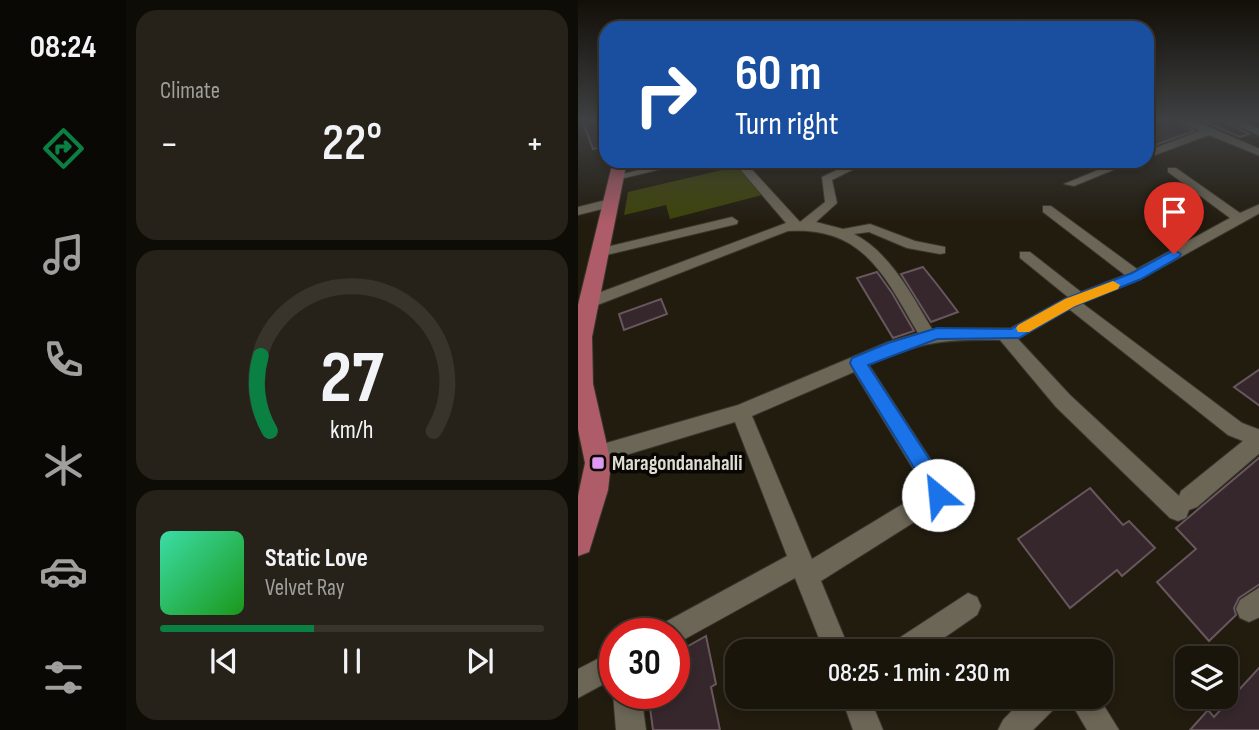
<!DOCTYPE html>
<html lang="en">
<head>
<meta charset="utf-8">
<style>
	body { margin:0; font-family:"Sofia Sans Condensed",sans-serif; background:#272219; color:#f1f3f6; height:100vh; display:flex; flex-direction:column; font-size:26px; white-space:nowrap }
	* { box-sizing:border-box; margin:0 }
	p { font-size:23px; color:#9f9f9d }
	.icon { flex:none; width:38px; height:38px; fill:none; stroke:currentColor; stroke-width:2; stroke-linecap:round; stroke-linejoin:round }
	.map { position:relative; flex:1; overflow:hidden }
	.drawer { display:flex; flex-direction:column; gap:10px; padding:10px; background:#0e0c06; width:452px }
	.drawer>* { flex:none }
	.hud { position:absolute; left:21px; top:21px; width:555px; height:147px; border-radius:21px; box-shadow:0 4px 10px #0003,0 0 0 2px #38342c; background:#1a4fa0; color:#fff; overflow:hidden }
	.fabs { position:absolute; left:597px; top:646px; display:grid; gap:14px }
	.fabs a { display:grid; place-items:center; width:63px; height:63px; border-radius:14px; background:#1a150b; box-shadow:0 4px 10px #0003,0 0 0 2px #38342c; font-size:35px }
	.speed { position:absolute; left:21px; top:618px; display:flex; gap:14px; font-size:35px; font-weight:700; text-align:center }
	.speed>* { display:grid; place-content:center; width:91px; height:91px; border-radius:50%; background:#1a150b; box-shadow:0 4px 10px #0003,0 0 0 2px #38342c; line-height:1 }
	.speed .limit { border:10px solid #d22; background:#fff; color:#111 }
	.pin { position:absolute; display:grid; place-items:center; width:60px; height:60px; color:#fff; margin:-72px -30px; border-radius:50% 50% 50% 0; rotate:-45deg; box-shadow:0 0 7px #0007 }
	.pin .icon { rotate:45deg }
	.me { position:absolute; width:77px; margin:-38px; rotate:332deg; stroke-linejoin:round; filter:drop-shadow(0 0 5px #0008) }
	.turn { display:flex; align-items:center; gap:24px; height:147px; padding:0 21px; font-size:32px }
	.turn .icon { width:91px; height:91px; stroke-width:2.5 }
	.turn b { display:block; font-size:49px; line-height:60px }
	.big { font-size:52px; font-weight:600; line-height:1.1 }
	.drawer .tile { flex:1; display:flex; flex-direction:column; justify-content:center; gap:10px; min-width:0; padding:0 24px; border-radius:21px; background:#272219 }
	.drawer .dial { align-items:center; gap:0 }
	.dial svg { height:182px; overflow:visible; fill:none; stroke:#38342c; stroke-width:7; stroke-linecap:round; text-anchor:middle }
	.dial text { fill:#f1f3f6; stroke:none }
	.song { display:flex; align-items:center; gap:21px }
	.cover { width:84px; height:84px; border-radius:10px; background:linear-gradient(135deg,hsl(160 70% 55%),hsl(120 70% 35%)) }
	.played { height:7px; border-radius:4px; background:linear-gradient(90deg,#0b8043 40%,#38342c 40%) }
	.keys { display:flex; justify-content:space-around; direction:ltr }
	.heat { display:flex; justify-content:space-between; align-items:center; font-size:38px; direction:ltr }
	.trip { position:absolute; left:147px; top:639px; width:388px; height:70px; border-radius:21px; background:#1a150b; box-shadow:0 4px 10px #0003,0 0 0 2px #38342c; font-weight:600; line-height:70px; text-align:center }
	main { display:flex; flex:1; min-height:0 }
	.dock { display:flex; flex-direction:column; width:126px; justify-content:space-around; align-items:center; background:#0a0804; color:#9f9f9d }
	.dock .icon { width:49px; height:49px }
	.dock .active { color:#0b8043 }
	.dock b { font-size:32px; color:#f1f3f6 }
	.map>svg:first-child { display:block }
	.green { fill:#3e440a }
	.building { fill:#36272d; stroke:#68575e; stroke-width:2 }
	.lines { fill:none; stroke-linecap:round; stroke-linejoin:round }
	.minor-casing { stroke:#3a362e; stroke-width:2 }
	.major-casing { stroke:#3a362e; stroke-width:2 }
	.minor { fill:#6c6657; fill-rule:evenodd }
	.major { fill:#ad5c68; fill-rule:evenodd }
	.route { fill:#1a73e8; stroke:#114b97; stroke-width:2 }
	.slow { fill:#f59e0b }
	.poi-dot { fill:#de98f2; stroke:#090703; stroke-width:2.5 }
	.labels { text-anchor:middle; dominant-baseline:central; stroke-width:7; stroke-linejoin:round; paint-order:stroke }
	.poi-label { font-size:21px; font-weight:bold; fill:#dfdcd3; stroke:#090703; text-anchor:start }
</style>
</head>
<body>
<main>
<nav class="dock">
<b>08:24</b>
<svg class="icon active" aria-label="directions" viewBox="0 0 24 24"><path d="M12 3l9 9-9 9-9-9zM9 14v-3h6M13 9l2 2-2 2"/></svg>
<svg class="icon" aria-label="music" viewBox="0 0 24 24"><path d="M9 18V5l10-2v13"/><circle cx="6" cy="18" r="3"/><circle cx="16" cy="16" r="3"/></svg>
<svg class="icon" aria-label="phone" viewBox="0 0 24 24"><path d="M5 4h4l2 5-3 2q2 4 5 5l2-3 5 2v4C11 20 4 13 5 4z"/></svg>
<svg class="icon" aria-label="climate" viewBox="0 0 24 24"><path d="M12 3v18M4 7l16 10M4 17L20 7"/></svg>
<svg class="icon" aria-label="car" viewBox="0 0 24 24"><path d="M5 17H2v-5l4-1 3-4h7l3 4 3 1v5h-3M9 17h6M6 11h13"/><circle cx="7" cy="17" r="2"/><circle cx="17" cy="17" r="2"/></svg>
<svg class="icon" aria-label="filters" viewBox="0 0 24 24"><path d="M4 7h16M4 17h16"/><circle cx="9" cy="7" r="2"/><circle cx="15" cy="17" r="2"/></svg>
</nav>
<section class="drawer">
<div class="tile"><p>Climate</p>
<div class="heat"><a>−</a><b class="big">22°</b><a>+</a></div>
</div>
<div class="tile dial"><svg viewBox="0 0 100 80">
<path d="M14 69A42 42 0 1 1 86 69"/>
<path d="M14 69A42 42 0 0 1 10 36" stroke="#0b8043"/>
<text x="50" y="56" font-size="32" font-weight="700">27</text>
<text x="50" y="72" font-size="11">km/h</text>
</svg></div>
<div class="tile">
<div class="song"><i class="cover"></i><div><b>Static Love</b><p>Velvet Ray</p></div></div>
<div class="played"></div>
<div class="keys"><svg class="icon" aria-label="previous" viewBox="0 0 24 24"><path d="M18 5L8 12l10 7zM5 5v14"/></svg><svg class="icon" aria-label="pause" viewBox="0 0 24 24"><path d="M8 5v14M16 5v14"/></svg><svg class="icon" aria-label="next" viewBox="0 0 24 24"><path d="M6 5l10 7-10 7zM19 5v14"/></svg></div>
</div>
</section>
<div class="map">
<svg width="682" height="730" viewBox="0 0 682 730">
	<rect width="100%" height="100%" fill="#221c0f"/>
	<path class="green" d="M161 166 184 195 92 219 88 205 46 215 50 192Z"/>
	<path class="building" d="M4 120H21L28 136V146L15 149Z
		M569 120H598L616 131 569 148Z
		M623 120H644L671 134 662 137Z
		M345 267 361 287 380 312 353 322 323 274Z
		M299 272 314 293 336 331 315 338 279 278Z
		M83 299 89 314 46 330 41 314Z
		M682 369V406L656 387Z
		M682 457V584L661 598 656 608 658 615 631 641 579 582 618 549 598 528Z
		M512 488 545 525 551 521 577 548 544 576 539 570 492 608 440 539Z
		M128 636 138 684 133 687 142 730H75L70 693H96V654Z
		M682 667V730H612L630 710 636 717Z"/>
	<g class="lines">
		<g class="minor-casing">
			<path id="minor" d="M601 120H615L682 149V156L631 135 569 158V151L622 131Z
				M647 120H661L682 129V136Z
				M97 161H117L38 180 32 177Z
				M155 161H166L222 222 247 202 244 177 278 161H292L254 180 259 203 238 222 265 229 292 224 337 241 367 247V253L362 254 329 248 291 232 276 234C313 253 334 296 354 329L433 328 490 297 442 258V252H452L503 292 547 275 465 212V206H473L559 269 652 218 590 172V168H598L662 213 682 204V213L563 279 504 303 664 423 682 430V453L619 507 611 510 608 518 600 521 592 518 478 407 422 340C365 339 343 342 291 365L368 483 371 495 368 502 243 581 272 651H246L217 578 96 645V634H78L82 625 209 556 157 422 18 464 11 462 8 455 11 448 160 405 310 342 340 333C306 275 285 226 210 231L17 306H7L4 302 7 298 208 223ZM491 309 650 435 665 441 603 491 601 496 492 395 440 339ZM276 372 348 490 234 559 174 416Z
				M542 161H557L496 186 486 184Z
				M32 199 36 200V206L0 215V207Z
				M154 217 160 221 159 224 20 257 13 253 20 249Z
				M682 587V617L671 622 662 618 658 609 662 600Z
				M390 593 399 597 403 606 399 615 347 651H311L315 642Z
				M37 650V678L0 698V669Z
				M37 689V693H63L68 730H38L35 693Z
				M263 696H291L305 730H275Z
				M448 696H483L479 706 455 730H420L425 720Z
				M489 696H520L541 730H509Z"/>
		</g>
		<g class="major-casing">
			<path id="major" d="M35 161H49L14 337 15 384 33 463 30 490 11 552 0 556V496L7 463 0 429V305Z"/>
		</g>
		<use href="#minor" class="minor"/>
		<use href="#major" class="major"/>
	</g>
	<linearGradient id="sky" x2="0" y2="1"><stop stop-color="#130f08"/><stop offset="0.54" stop-color="#3e4042"/><stop offset="1" stop-color="#3e4042" stop-opacity="0"/></linearGradient>
	<rect width="682" height="223" fill="url(#sky)"/>
	<path class="route" d="M596 250 603 254 601 257 563 279 497 306 441 338 359 339 290 365 367 483 370 495 367 502 360 505 354 502 351 492 274 367 272 363 274 358 310 343 359 328 433 329 487 299 554 273Z"/>
	<path class="slow" d="M535 281 542 285 540 289 497 306 451 332H440L438 328 440 325 487 299Z"/>
	<rect class="poi-dot" x="13" y="456" width="14" height="14" rx="3.5"/>
	<g class="labels">
		<g class="poi-label">
			<text x="34" y="463">Maragondanahalli</text>
		</g>
	</g>
</svg>
<div class="fabs">
<a><svg class="icon" aria-label="layers" viewBox="0 0 24 24"><path d="M12 4l9 5-9 5-9-5zM3 14l9 5 9-5"/></svg></a>
</div>
<div class="speed"><div class="limit">30</div></div>
<div class="pin" style="left:596px;top:254px;background:#d93025"><svg class="icon" aria-label="arrive" viewBox="0 0 24 24"><path d="M6 21V4h12l-3 4 3 4H6"/></svg></div>
<svg class="me" style="left:360px;top:495px" viewBox="-20 -20 40 40"><circle r="19" fill="#fff"/><path d="M0-13L10 11 0 6-10 11z" fill="#1a73e8"/></svg>
<div class="trip">08:25 · 1 min · 230 m</div>
<div class="hud">
<div class="turn"><svg class="icon" aria-label="right" viewBox="0 0 24 24"><path d="M7 20v-9h11M14 6l5 5-5 5"/></svg><div><b>60 m</b>Turn right</div></div>
</div>
</div>
</main>
</body>
</html>
